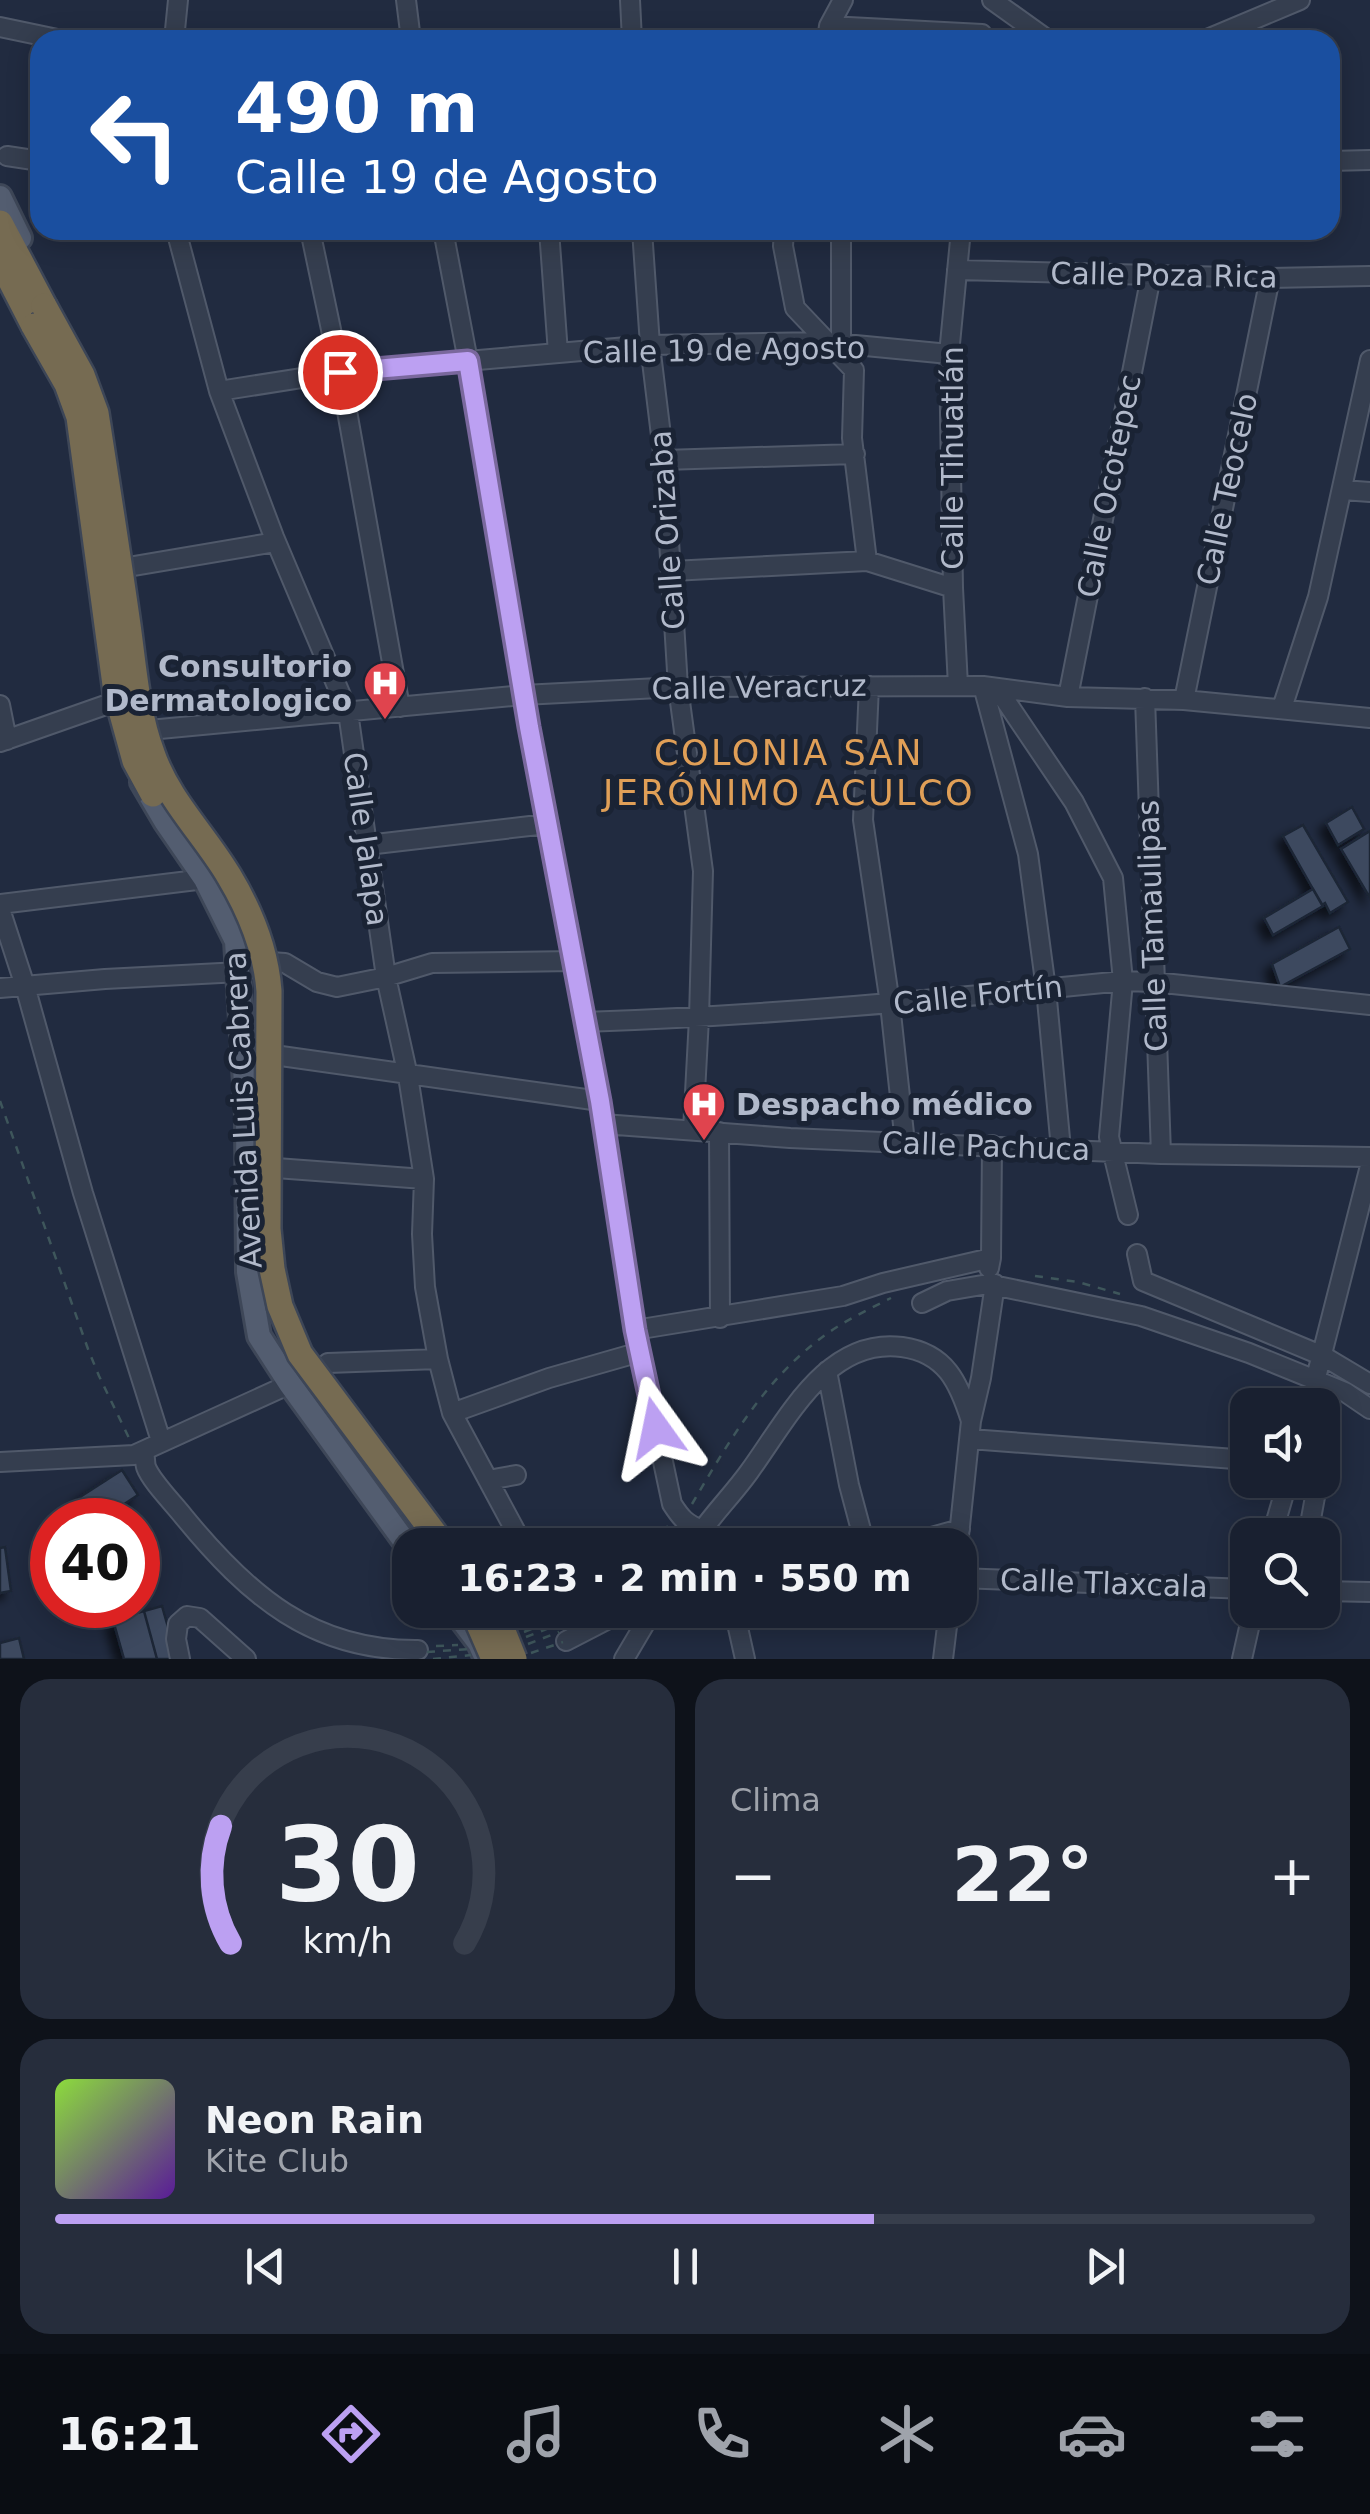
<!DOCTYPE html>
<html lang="es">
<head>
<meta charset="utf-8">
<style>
	body { margin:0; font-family:"DejaVu Sans",sans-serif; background:#262d3c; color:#f1f3f6; height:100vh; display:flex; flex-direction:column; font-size:38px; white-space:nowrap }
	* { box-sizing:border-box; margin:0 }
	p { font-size:32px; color:#9fa3ab }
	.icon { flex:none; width:55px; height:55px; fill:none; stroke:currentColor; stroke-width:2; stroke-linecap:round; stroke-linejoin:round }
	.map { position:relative; height:1659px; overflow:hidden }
	.panel { display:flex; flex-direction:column; gap:20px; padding:20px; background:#0e121a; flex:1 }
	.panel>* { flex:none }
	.guide { position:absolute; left:30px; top:30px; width:1310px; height:210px; border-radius:30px; box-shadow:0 5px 25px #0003,0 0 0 2px #373e4c; background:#1a4fa0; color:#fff; overflow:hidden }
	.fabs { position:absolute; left:1230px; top:1388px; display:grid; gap:20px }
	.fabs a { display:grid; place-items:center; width:110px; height:110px; border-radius:20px; background:#192030; box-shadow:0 5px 25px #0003,0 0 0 2px #373e4c; font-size:50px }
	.speed { position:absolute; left:30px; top:1498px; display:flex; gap:20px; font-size:50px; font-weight:700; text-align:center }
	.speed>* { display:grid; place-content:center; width:130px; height:130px; border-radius:50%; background:#192030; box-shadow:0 5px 25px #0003,0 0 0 2px #373e4c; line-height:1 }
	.speed .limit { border:15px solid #d22; background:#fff; color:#111 }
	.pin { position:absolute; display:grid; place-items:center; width:85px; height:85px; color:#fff; margin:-42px; border:5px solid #fff; border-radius:50%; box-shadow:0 2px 10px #0007 }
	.me { position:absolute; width:110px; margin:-55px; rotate:348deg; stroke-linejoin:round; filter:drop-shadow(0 0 8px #0008) }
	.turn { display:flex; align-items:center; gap:35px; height:210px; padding:0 40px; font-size:45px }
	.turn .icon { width:130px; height:130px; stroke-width:2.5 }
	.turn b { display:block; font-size:70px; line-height:85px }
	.big { font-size:75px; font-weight:600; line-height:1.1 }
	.panel .tile { flex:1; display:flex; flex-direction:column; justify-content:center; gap:15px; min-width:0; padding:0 35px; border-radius:30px; background:#262d3c }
	.panel .dial { align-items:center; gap:0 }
	.dial svg { height:260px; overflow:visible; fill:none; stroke:#373e4c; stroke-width:7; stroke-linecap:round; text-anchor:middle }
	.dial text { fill:#f1f3f6; stroke:none }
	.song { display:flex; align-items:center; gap:30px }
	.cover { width:120px; height:120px; border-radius:15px; background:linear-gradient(135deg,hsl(90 70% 55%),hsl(270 70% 35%)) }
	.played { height:10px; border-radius:5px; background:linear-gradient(90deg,#bca0f2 65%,#373e4c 65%) }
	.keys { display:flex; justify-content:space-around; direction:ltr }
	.heat { display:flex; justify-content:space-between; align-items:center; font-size:55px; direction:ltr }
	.panel .tiles { flex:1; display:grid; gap:20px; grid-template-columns:1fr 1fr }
	.tile:last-child { grid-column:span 2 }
	.trip { position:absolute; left:392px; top:1528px; width:585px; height:100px; border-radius:30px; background:#192030; box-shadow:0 5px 25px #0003,0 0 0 2px #373e4c; font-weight:600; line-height:100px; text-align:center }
	.menu { display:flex; height:160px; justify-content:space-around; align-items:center; background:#0a0d13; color:#9fa3ab }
	.menu .icon { width:70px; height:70px }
	.menu .on { color:#bca0f2 }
	.menu b { font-size:45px; color:#f1f3f6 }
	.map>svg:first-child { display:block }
	.building { fill:#3d495f; stroke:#1c2536; stroke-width:2.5; filter:url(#shadow) }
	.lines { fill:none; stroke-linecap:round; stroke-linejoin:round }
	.minor-casing { stroke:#50596a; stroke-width:22 }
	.major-casing { stroke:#3e4758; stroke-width:28 }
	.highway-casing { stroke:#3d4657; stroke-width:30 }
	.path { stroke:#3e565b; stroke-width:2.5; stroke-dasharray:8 8; stroke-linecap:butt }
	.minor { stroke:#353e4f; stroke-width:18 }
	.major { stroke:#535d70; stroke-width:22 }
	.highway { stroke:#766b52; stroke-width:25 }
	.highway-bridge-casing { stroke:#3d4657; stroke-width:30; stroke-linecap:butt }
	.path-bridge { stroke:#3e565b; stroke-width:2.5; stroke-dasharray:8 8; stroke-linecap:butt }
	.highway-bridge { stroke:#766b52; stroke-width:25 }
	.route-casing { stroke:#7a689d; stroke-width:25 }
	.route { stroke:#bca0f2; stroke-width:18 }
	.labels { text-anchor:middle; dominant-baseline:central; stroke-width:10; stroke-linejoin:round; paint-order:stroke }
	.street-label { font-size:30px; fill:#b1b9ca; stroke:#1a2334 }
	.poi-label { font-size:30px; font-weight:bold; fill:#b1b9ca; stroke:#1a2334; text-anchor:end }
	.quarter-label { font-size:35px; letter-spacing:2.5px; fill:#e09f57; stroke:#1a2334 }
</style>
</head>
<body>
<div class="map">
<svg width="1370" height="1659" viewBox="0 0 1370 1659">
	<defs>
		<filter id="shadow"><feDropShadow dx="-7" dy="7" stdDeviation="5" flood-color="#0009"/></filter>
	</defs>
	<rect width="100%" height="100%" fill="#212b40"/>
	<path class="building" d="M1352 807 1364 829 1338 845 1326 823Z
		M1303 825 1348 902 1330 913 1325 903 1322 905 1283 836Z
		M1370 831V898L1341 849Z
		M1313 889 1323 906 1273 935 1264 918Z
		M1339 927 1350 949 1280 987 1272 964Z
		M122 1470 138 1495 100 1520H95L80 1497Z
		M5 1547 11 1591 0 1593V1548Z
		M162 1606 177 1659H157L144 1611Z
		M144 1611 157 1659H124L113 1620Z
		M19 1638 24 1659H0V1643Z"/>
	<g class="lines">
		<g class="minor-casing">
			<path id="minor" d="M406 0 411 40
				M630 0 632 40
				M992 0 1048 40
				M829 26 982 34
				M0 27 62 40
				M174 40 178 0
				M827 40 829 26 843 0
				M1205 40 1300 0
				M7 156 40 161
				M1330 161 1370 160
				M176 230 219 391 274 537 348 712 386 977 408 1076 424 1179 422 1234 425 1287 438 1359 452 1413 523 1545
				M310 230 340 372 400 707
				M443 230 468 361 523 695 600 1101 635 1330 672 1504C681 1518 686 1524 702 1530
				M549 230 558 353
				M642 230 650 345 664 460 678 687 703 871 699 1018 693 1130
				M784 230 783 246 795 308 854 370 852 438 867 561
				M841 230V343
				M957 270 1270 278 1370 276
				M219 391 340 372 650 345 824 342 949 354
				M664 460 855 454
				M1343 490 1370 492
				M128 567 276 542
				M672 571 867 561 953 588
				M869 686 863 820 890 1004 905 1143
				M958 686 953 588 949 354 961 230
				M983 686 1028 854 1046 989 1061 1149
				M997 688 1074 802 1113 878 1123 981 1109 1137 1128 1215
				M1068 697 1151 276
				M1145 698 1161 1154
				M1184 700 1270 278
				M0 705 7 740
				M1282 708 1318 597 1370 360
				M149 730 523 695 678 687 983 686 1068 697 1184 700 1370 718
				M0 742 117 701
				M367 845 547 824
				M0 904 205 879
				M0 909 25 986 83 1193 161 1441
				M0 988 105 979 240 972 270 962 285 963 317 982 337 987 386 977 432 963 574 961
				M584 1022C765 1016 944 999 1123 981L1154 982 1370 1005
				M274 1055 600 1101
				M603 1124 790 1138 905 1143 1161 1154 1370 1157
				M719 1132 720 1318
				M276 1168 424 1179
				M1137 1254 1143 1281 1323 1356 1370 1384
				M989 1268 991 1258 992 1145
				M922 1303 947 1291 988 1284 1141 1316 1249 1353 1345 1392 1370 1409
				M635 1330 843 1296 883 1283 991 1258
				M328 1363 438 1359
				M827 1371 849 1485 865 1545
				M1309 1405 1370 1166
				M452 1413 549 1378 640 1352
				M970 1439 1248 1460
				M144 1452C145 1454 145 1465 146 1467 151 1481 174 1504 184 1517 248 1595 312 1651 418 1650
				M0 1462 134 1455 290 1384
				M488 1480 516 1475
				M1299 1480 1317 1486 1308 1535
				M1272 1535 1288 1480
				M692 1545C708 1519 731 1497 749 1472 787 1420 827 1337 902 1347 946 1353 959 1383 971 1421
				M903 1545 960 1529
				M958 1545 971 1421 981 1378 995 1284
				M960 1578 1248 1589
				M1322 1591 1370 1592
				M734 1610 745 1659
				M566 1641 626 1610
				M180 1659 176 1639 178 1624 187 1616 200 1618 246 1659
				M624 1659 653 1610
				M943 1659 949 1610
				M1242 1659 1253 1610"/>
		</g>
		<g class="major-casing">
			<path id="major" d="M0 197 20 238
				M142 782 165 821 205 879 236 941 247 1115 248 1272 259 1336 290 1384 410 1549
				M454 1610 479 1643 483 1652"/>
		</g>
		<g class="highway-casing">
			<path id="highway" d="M0 223 44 306
				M0 260 34 326"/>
		</g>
		<path class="path" d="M0 1101 88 1349 99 1376 130 1440
			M1035 1276 1078 1282 1120 1294
			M692 1504C726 1446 762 1384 816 1342 838 1324 865 1311 891 1298
			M655 1545 668 1526
			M666 1545 675 1532
			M557 1625 585 1610
			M524 1632 574 1612 576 1615
			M436 1646 458 1645"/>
		<use href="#minor" class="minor"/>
		<use href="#major" class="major"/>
		<use href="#highway" class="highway"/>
		<g class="highway-bridge-casing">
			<path id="highway-bridge" d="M44 306 82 375 96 413C107 484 118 554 128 625 134 668 137 713 152 753 168 800 204 834 229 876 250 911 266 950 269 991L268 1229 272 1269 280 1306 300 1354 443 1545
				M34 326 67 384 79 417 116 692 135 761 153 794
				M491 1610 502 1629 514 1659
				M477 1620 494 1659"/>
		</g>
		<path class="path-bridge" d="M526 1637 557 1625
			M528 1644 559 1632
			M427 1652 469 1649
			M531 1653 563 1642
			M433 1659 471 1655"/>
		<use href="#highway-bridge" class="highway-bridge"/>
	</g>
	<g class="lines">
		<g class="route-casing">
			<path id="route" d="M340 372 468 361 529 727 600 1101 635 1330 656 1428"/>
		</g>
		<use href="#route" class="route"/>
	</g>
	<defs>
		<g id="hospital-pin" transform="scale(2.25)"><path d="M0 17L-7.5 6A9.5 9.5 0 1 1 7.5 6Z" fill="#e0444e" stroke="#1a2334"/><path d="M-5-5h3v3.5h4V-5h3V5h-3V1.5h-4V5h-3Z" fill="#fff"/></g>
	</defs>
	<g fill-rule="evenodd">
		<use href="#hospital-pin" x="385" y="683"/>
		<use href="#hospital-pin" x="704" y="1104"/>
	</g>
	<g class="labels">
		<g class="street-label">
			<text transform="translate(1164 275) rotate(1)">Calle Poza Rica</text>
			<text transform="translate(724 350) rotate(-1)">Calle 19 de Agosto</text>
			<text transform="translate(952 458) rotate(-90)">Calle Tihuatlán</text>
			<text transform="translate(1109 486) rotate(-79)">Calle Ocotepec</text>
			<text transform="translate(1227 489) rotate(-78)">Calle Teocelo</text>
			<text transform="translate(667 530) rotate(-94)">Calle Orizaba</text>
			<text transform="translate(759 687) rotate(-1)">Calle Veracruz</text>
			<text transform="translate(366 839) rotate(82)">Calle Jalapa</text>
			<text transform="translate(1152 926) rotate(-92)">Calle Tamaulipas</text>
			<text transform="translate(978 995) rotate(-6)">Calle Fortín</text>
			<text transform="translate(243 1110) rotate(-93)">Avenida Luis Cabrera</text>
			<text transform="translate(986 1146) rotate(2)">Calle Pachuca</text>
			<text transform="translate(1104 1583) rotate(2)">Calle Tlaxcala</text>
		</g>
		<g class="poi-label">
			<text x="352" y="666">Consultorio<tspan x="352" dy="34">Dermatologico</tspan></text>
			<text x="736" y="1104" text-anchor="start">Despacho médico</text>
		</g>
		<g class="quarter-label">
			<text x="789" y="753">COLONIA SAN<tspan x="789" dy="40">JERÓNIMO ACULCO</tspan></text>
		</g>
	</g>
</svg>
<div class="fabs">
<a><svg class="icon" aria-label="sound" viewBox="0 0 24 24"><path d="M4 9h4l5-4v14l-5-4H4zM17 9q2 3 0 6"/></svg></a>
<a><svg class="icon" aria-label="search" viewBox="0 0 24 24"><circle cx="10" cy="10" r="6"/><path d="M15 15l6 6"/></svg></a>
</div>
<div class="speed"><div class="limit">40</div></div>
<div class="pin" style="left:340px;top:372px;background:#d93025"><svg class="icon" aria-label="arrive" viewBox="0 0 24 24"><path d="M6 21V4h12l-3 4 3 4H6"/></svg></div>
<svg class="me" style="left:656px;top:1428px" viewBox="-20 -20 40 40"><path d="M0-17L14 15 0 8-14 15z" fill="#bca0f2" stroke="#fff" stroke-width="4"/></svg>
<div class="trip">16:23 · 2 min · 550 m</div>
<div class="guide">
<div class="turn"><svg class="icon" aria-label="left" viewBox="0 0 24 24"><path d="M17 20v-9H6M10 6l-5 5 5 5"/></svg><div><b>490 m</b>Calle 19 de Agosto</div></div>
</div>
</div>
<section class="panel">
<div class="tiles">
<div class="tile dial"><svg viewBox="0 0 100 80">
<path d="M14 69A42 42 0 1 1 86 69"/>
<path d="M14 69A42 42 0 0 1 11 33" stroke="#bca0f2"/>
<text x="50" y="56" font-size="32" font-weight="700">30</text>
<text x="50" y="72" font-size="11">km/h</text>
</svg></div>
<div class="tile"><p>Clima</p>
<div class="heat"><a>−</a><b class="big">22°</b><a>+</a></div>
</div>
<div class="tile">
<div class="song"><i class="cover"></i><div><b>Neon Rain</b><p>Kite Club</p></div></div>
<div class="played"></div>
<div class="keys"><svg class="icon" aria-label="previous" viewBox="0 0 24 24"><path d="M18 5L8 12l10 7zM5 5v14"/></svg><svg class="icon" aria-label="pause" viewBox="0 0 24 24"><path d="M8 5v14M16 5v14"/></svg><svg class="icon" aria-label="next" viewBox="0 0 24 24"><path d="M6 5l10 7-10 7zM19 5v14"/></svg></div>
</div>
</div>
</section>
<nav class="menu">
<b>16:21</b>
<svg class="icon on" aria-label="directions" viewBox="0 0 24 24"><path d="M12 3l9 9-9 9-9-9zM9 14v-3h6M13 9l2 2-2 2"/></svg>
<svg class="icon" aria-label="music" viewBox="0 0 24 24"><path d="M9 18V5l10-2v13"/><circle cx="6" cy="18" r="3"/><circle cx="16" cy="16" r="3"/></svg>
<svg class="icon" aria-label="phone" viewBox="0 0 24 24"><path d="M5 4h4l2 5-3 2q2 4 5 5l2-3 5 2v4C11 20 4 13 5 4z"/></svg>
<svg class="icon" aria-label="climate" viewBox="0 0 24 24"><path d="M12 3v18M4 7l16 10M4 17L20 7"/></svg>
<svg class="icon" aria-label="car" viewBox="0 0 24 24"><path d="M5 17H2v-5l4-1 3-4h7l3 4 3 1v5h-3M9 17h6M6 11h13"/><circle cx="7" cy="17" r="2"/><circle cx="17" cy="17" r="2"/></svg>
<svg class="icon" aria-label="filters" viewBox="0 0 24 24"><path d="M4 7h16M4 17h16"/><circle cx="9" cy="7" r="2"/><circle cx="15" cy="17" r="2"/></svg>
</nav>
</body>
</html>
